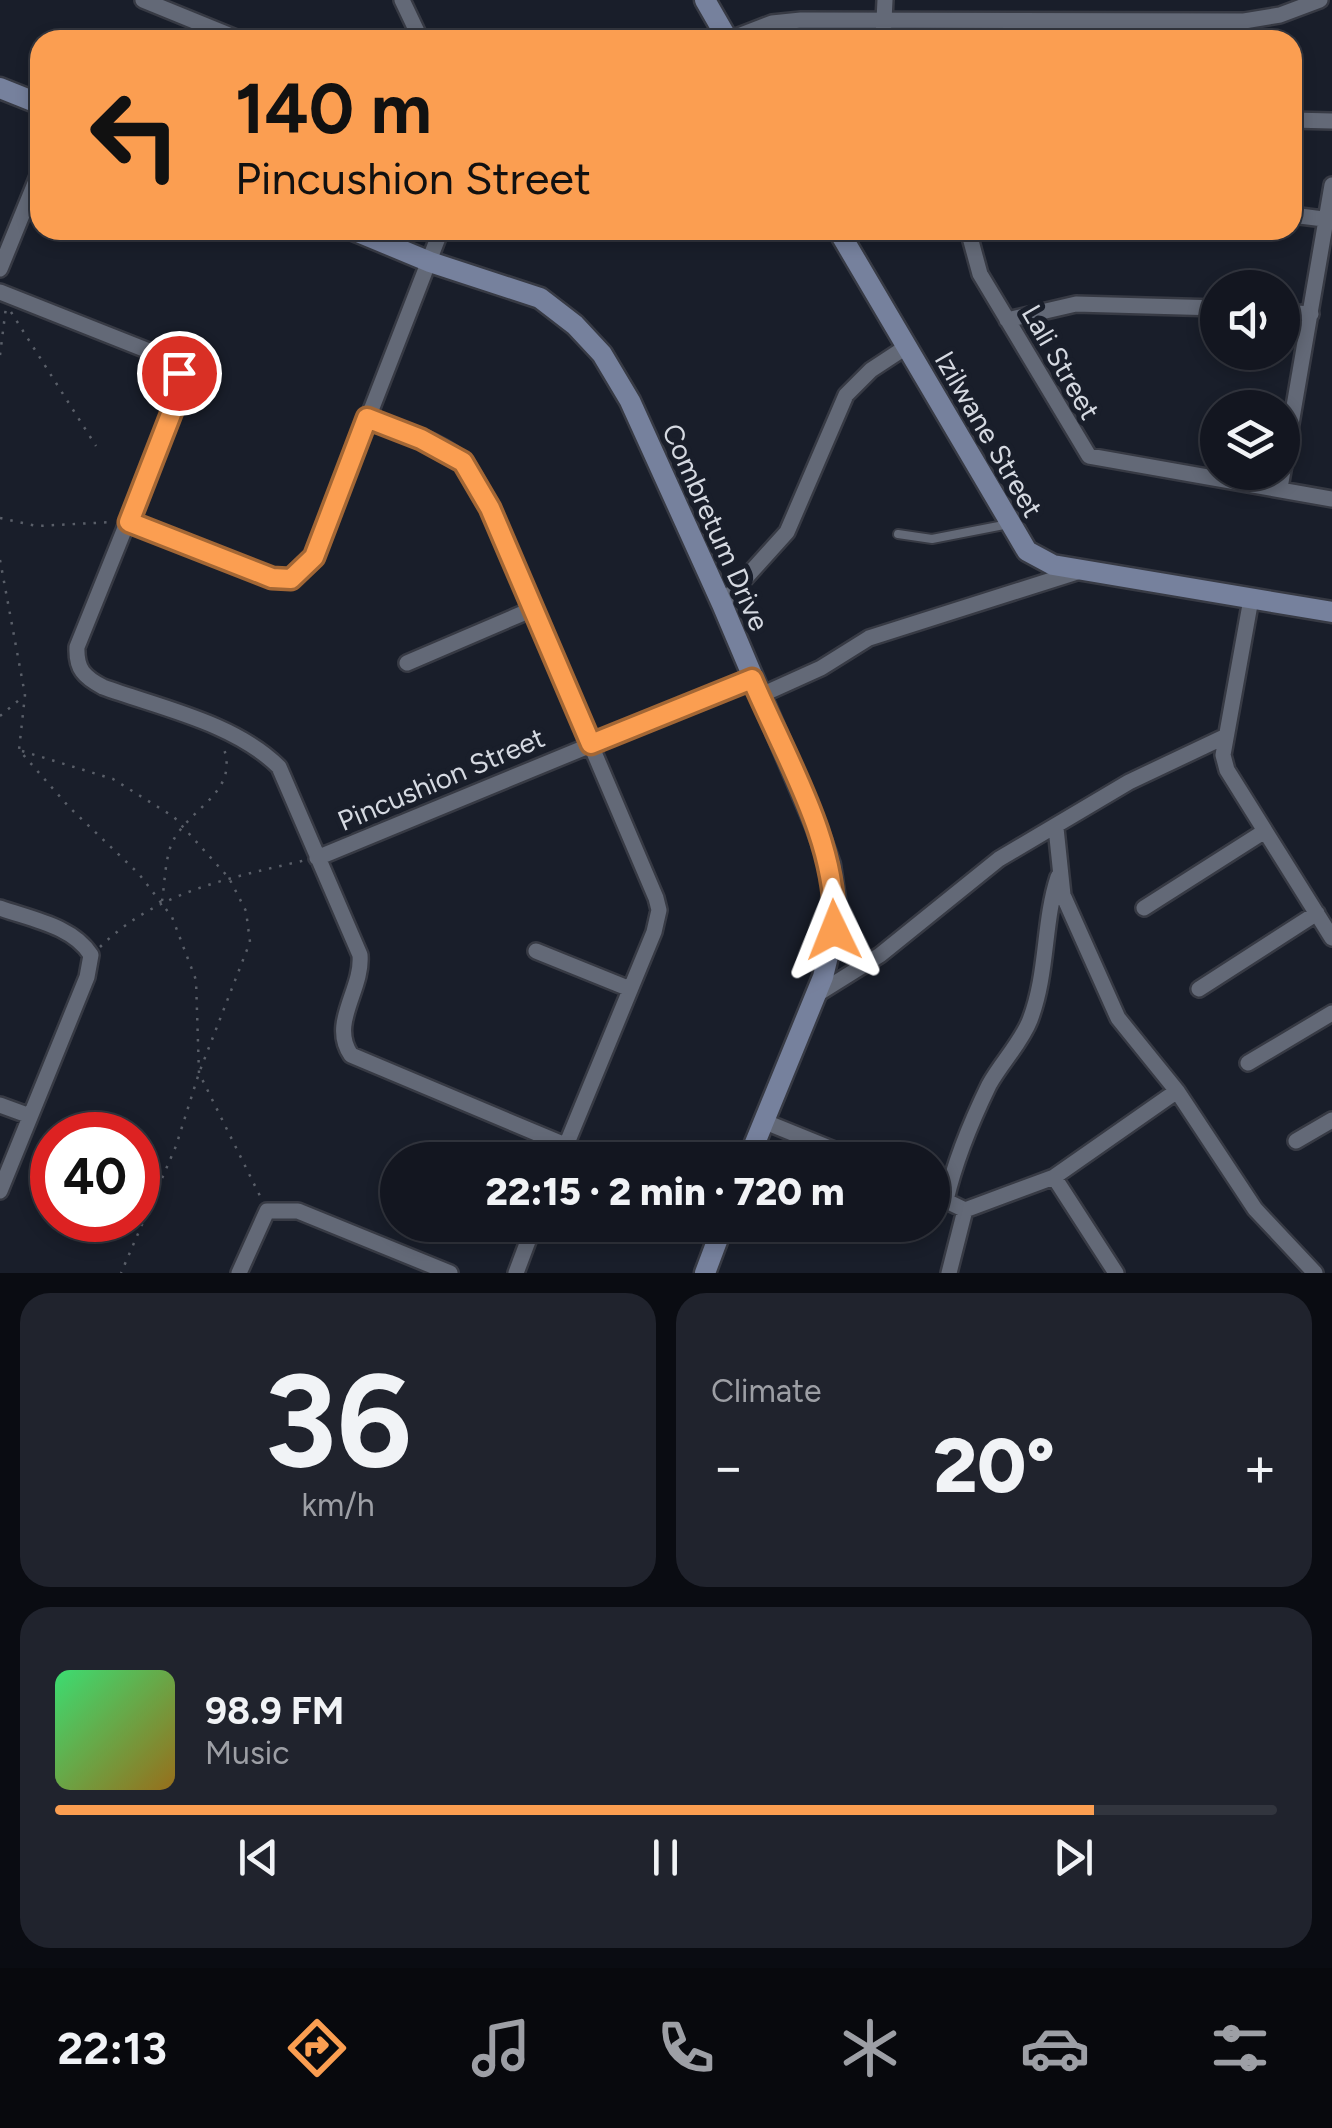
<!DOCTYPE html>
<html lang="en">
<head>
<meta charset="utf-8">
<style>
	body { margin:0; font-family:Figtree,sans-serif; background:#20232d; color:#f1f3f6; height:100vh; display:flex; flex-direction:column; font-size:38px; white-space:nowrap }
	* { box-sizing:border-box; margin:0 }
	p { font-size:32px; color:#9d9fa5 }
	.icon { flex:none; width:55px; height:55px; fill:none; stroke:currentColor; stroke-width:2; stroke-linecap:round; stroke-linejoin:round }
	.map { position:relative; height:1273px; overflow:hidden }
	.details { display:flex; flex-direction:column; gap:20px; padding:20px; background:#0a0c12; flex:1 }
	.details>* { flex:none }
	.hud { position:absolute; left:30px; top:30px; width:1272px; height:210px; border-radius:30px; box-shadow:0 5px 15px #0003,0 0 0 2px #32353e; background:#fb9e51; color:#111; overflow:hidden }
	.controls { position:absolute; left:1200px; top:270px; display:grid; gap:20px }
	.controls a { display:grid; place-items:center; width:100px; height:100px; border-radius:50%; background:#131620; box-shadow:0 5px 15px #0003,0 0 0 2px #32353e; font-size:50px }
	.speed { position:absolute; left:30px; top:1112px; display:flex; gap:20px; font-size:50px; font-weight:700; text-align:center }
	.speed>* { display:grid; place-content:center; width:130px; height:130px; border-radius:50%; background:#131620; box-shadow:0 5px 15px #0003,0 0 0 2px #32353e; line-height:1 }
	.speed .limit { border:15px solid #d22; background:#fff; color:#111 }
	.pin { position:absolute; display:grid; place-items:center; width:85px; height:85px; color:#fff; margin:-42px; border:5px solid #fff; border-radius:50%; box-shadow:0 2px 10px #0007 }
	.me { position:absolute; width:110px; margin:-55px; rotate:358deg; stroke-linejoin:round; filter:drop-shadow(0 0 8px #0008) }
	.turn { display:flex; align-items:center; gap:35px; height:210px; padding:0 40px; font-size:45px }
	.turn .icon { width:130px; height:130px; stroke-width:2.5 }
	.turn b { display:block; font-size:70px; line-height:85px }
	.big { font-size:75px; font-weight:800; line-height:1.1 }
	.details .widget { flex:1; display:flex; flex-direction:column; justify-content:center; gap:15px; min-width:0; padding:0 35px; border-radius:30px; background:#20232d }
	.details .dial { align-items:center; gap:0 }
	.dial b { font-size:130px; line-height:1 }
	.song { display:flex; align-items:center; gap:30px }
	.cover { width:120px; height:120px; border-radius:15px; background:linear-gradient(135deg,hsl(140 70% 55%),hsl(40 70% 35%)) }
	.played { height:10px; border-radius:5px; background:linear-gradient(90deg,#fb9e51 85%,#32353e 85%) }
	.keys { display:flex; justify-content:space-around; direction:ltr }
	.heat { display:flex; justify-content:space-between; align-items:center; font-size:55px; direction:ltr }
	.details .tiles { flex:1; display:grid; gap:20px; grid-template-columns:1fr 1fr }
	.widget:last-child { grid-column:span 2 }
	.trip { position:absolute; left:380px; top:1142px; width:570px; height:100px; border-radius:50px; background:#131620; box-shadow:0 5px 15px #0003,0 0 0 2px #32353e; font-weight:800; line-height:100px; text-align:center }
	.dock { display:flex; height:160px; justify-content:space-around; align-items:center; background:#08090d; color:#9d9fa5 }
	.dock .icon { width:70px; height:70px }
	.dock .selected { color:#fb9e51 }
	.dock b { font-size:45px; color:#f1f3f6 }
	.map>svg:first-child { display:block }
	.lines { fill:none; stroke-linecap:round; stroke-linejoin:round }
	.lane-casing { stroke:#373a44; stroke-width:12 }
	.street-casing { stroke:#373a44; stroke-width:20 }
	.secondary-casing { stroke:#373a44; stroke-width:25 }
	.path { stroke:#5a5f69; stroke-width:2.5; stroke-dasharray:2.5 8; stroke-linecap:butt }
	.lane { stroke:#636977; stroke-width:8 }
	.street { stroke:#636977; stroke-width:15 }
	.secondary { stroke:#76819d; stroke-width:20 }
	.route-casing { stroke:#a36735; stroke-width:25 }
	.route { stroke:#fb9e51; stroke-width:18 }
	.labels { text-anchor:middle; dominant-baseline:central; stroke-width:10; stroke-linejoin:round; paint-order:stroke }
	.street-label { font-size:28px; fill:#d5d9e1; stroke:#191e2a }
</style>
</head>
<body>
<div class="map">
<svg width="1332" height="1273" viewBox="0 0 1332 1273">
	<rect width="100%" height="100%" fill="#191e2a"/>
	<g class="lines">
		<g class="lane-casing">
			<path id="lane" d="M898 534 932 539 1009 524"/>
		</g>
		<g class="street-casing">
			<path id="street" d="M143 0 241 40
				M402 0 421 40
				M728 40 772 23 801 20 1244 21 1280 15 1320 0
				M883 40 885 0
				M1292 120 1332 121
				M1292 215 1332 220
				M968 230 980 274 1089 456 1332 499
				M0 269 40 171
				M0 292 164 357C183 369 182 385 175 404L77 647C76 669 84 677 103 687 161 708 235 723 279 767L360 955C363 990 329 1023 351 1055L565 1145
				M1282 312 1311 314
				M1007 320 1076 304 1218 308
				M367 418C398 430 445 440 467 466 477 478 483 494 490 508L656 898 659 910 654 932 560 1160
				M1280 488 1332 185
				M129 521 273 578C293 581 302 573 314 557L441 230
				M1251 599 1223 755 1227 770 1332 938
				M722 604 787 532 846 395 871 370 906 347
				M407 663 533 609
				M759 696 821 668 869 638 1080 571
				M1056 828 1063 895 1118 1018 1177 1091 1255 1209 1315 1273
				M317 858 751 679
				M0 908C31 919 73 926 91 955L87 977 0 1191
				M1144 908 1265 831
				M536 951 630 989
				M1199 989 1317 913
				M816 995 880 955 999 859 1129 782 1224 737
				M1248 1063 1332 1013
				M0 1105 30 1116
				M763 1121 859 1160
				M1296 1141 1332 1120
				M1054 1177 1116 1273
				M932 1194 965 1210 1054 1177 1177 1091
				M946 1200C955 1161 971 1122 989 1085 1001 1063 1021 1043 1030 1020 1048 973 1043 923 1058 877
				M239 1273 267 1211H298L450 1273
				M516 1273 534 1225
				M949 1273 965 1210"/>
		</g>
		<g class="secondary-casing">
			<path id="secondary" d="M705 0 728 40
				M0 88 40 104
				M353 230 430 262 540 298 575 325 602 354 630 401 722 604 816 826 830 865 836 905 834 931 823 977 748 1160
				M838 230 1027 551 1053 565 1332 612
				M705 1273 723 1225"/>
		</g>
		<path class="path" d="M11 312 96 446
			M0 355 6 307
			M0 518 37 526 113 522
			M0 560 25 695 19 750 69 807 139 874 172 917 196 980 199 1073 260 1196
			M0 716 25 695
			M22 751 113 779 174 817 229 878 246 911 250 942 199 1073 176 1146 121 1273
			M162 901C165 883 165 854 174 839 193 806 240 791 223 746
			M100 947C157 891 230 878 306 860"/>
		<use href="#lane" class="lane"/>
		<use href="#street" class="street"/>
		<use href="#secondary" class="secondary"/>
	</g>
	<g class="lines">
		<g class="route-casing">
			<path id="route" d="M179 373 180 391 129 522 272 578 291 579 314 557 367 418 421 439 463 462 490 508 591 744 752 679C785 757 839 844 834 930"/>
		</g>
		<use href="#route" class="route"/>
	</g>
	<g class="labels">
		<g class="street-label">
			<text transform="translate(1061 362) rotate(60)">Lali Street</text>
			<text transform="translate(989 434) rotate(60)">Izilwane Street</text>
			<text transform="translate(716 527) rotate(66)">Combretum Drive</text>
			<text transform="translate(441 779) rotate(-23)">Pincushion Street</text>
		</g>
	</g>
</svg>
<div class="controls">
<a><svg class="icon" aria-label="sound" viewBox="0 0 24 24"><path d="M4 9h4l5-4v14l-5-4H4zM17 9q2 3 0 6"/></svg></a>
<a><svg class="icon" aria-label="layers" viewBox="0 0 24 24"><path d="M12 4l9 5-9 5-9-5zM3 14l9 5 9-5"/></svg></a>
</div>
<div class="speed"><div class="limit">40</div></div>
<div class="pin" style="left:179px;top:373px;background:#d93025"><svg class="icon" aria-label="arrive" viewBox="0 0 24 24"><path d="M6 21V4h12l-3 4 3 4H6"/></svg></div>
<svg class="me" style="left:834px;top:930px" viewBox="-20 -20 40 40"><path d="M0-17L14 15 0 8-14 15z" fill="#fb9e51" stroke="#fff" stroke-width="4"/></svg>
<div class="trip">22:15 · 2 min · 720 m</div>
<div class="hud">
<div class="turn"><svg class="icon" aria-label="left" viewBox="0 0 24 24"><path d="M17 20v-9H6M10 6l-5 5 5 5"/></svg><div><b>140 m</b>Pincushion Street</div></div>
</div>
</div>
<section class="details">
<div class="tiles">
<div class="widget dial"><b>36</b><p>km/h</p></div>
<div class="widget"><p>Climate</p>
<div class="heat"><a>−</a><b class="big">20°</b><a>+</a></div>
</div>
<div class="widget">
<div class="song"><i class="cover"></i><div><b>98.9 FM</b><p>Music</p></div></div>
<div class="played"></div>
<div class="keys"><svg class="icon" aria-label="previous" viewBox="0 0 24 24"><path d="M18 5L8 12l10 7zM5 5v14"/></svg><svg class="icon" aria-label="pause" viewBox="0 0 24 24"><path d="M8 5v14M16 5v14"/></svg><svg class="icon" aria-label="next" viewBox="0 0 24 24"><path d="M6 5l10 7-10 7zM19 5v14"/></svg></div>
</div>
</div>
</section>
<nav class="dock">
<b>22:13</b>
<svg class="icon selected" aria-label="directions" viewBox="0 0 24 24"><path d="M12 3l9 9-9 9-9-9zM9 14v-3h6M13 9l2 2-2 2"/></svg>
<svg class="icon" aria-label="music" viewBox="0 0 24 24"><path d="M9 18V5l10-2v13"/><circle cx="6" cy="18" r="3"/><circle cx="16" cy="16" r="3"/></svg>
<svg class="icon" aria-label="phone" viewBox="0 0 24 24"><path d="M5 4h4l2 5-3 2q2 4 5 5l2-3 5 2v4C11 20 4 13 5 4z"/></svg>
<svg class="icon" aria-label="climate" viewBox="0 0 24 24"><path d="M12 3v18M4 7l16 10M4 17L20 7"/></svg>
<svg class="icon" aria-label="car" viewBox="0 0 24 24"><path d="M5 17H2v-5l4-1 3-4h7l3 4 3 1v5h-3M9 17h6M6 11h13"/><circle cx="7" cy="17" r="2"/><circle cx="17" cy="17" r="2"/></svg>
<svg class="icon" aria-label="filters" viewBox="0 0 24 24"><path d="M4 7h16M4 17h16"/><circle cx="9" cy="7" r="2"/><circle cx="15" cy="17" r="2"/></svg>
</nav>
</body>
</html>
